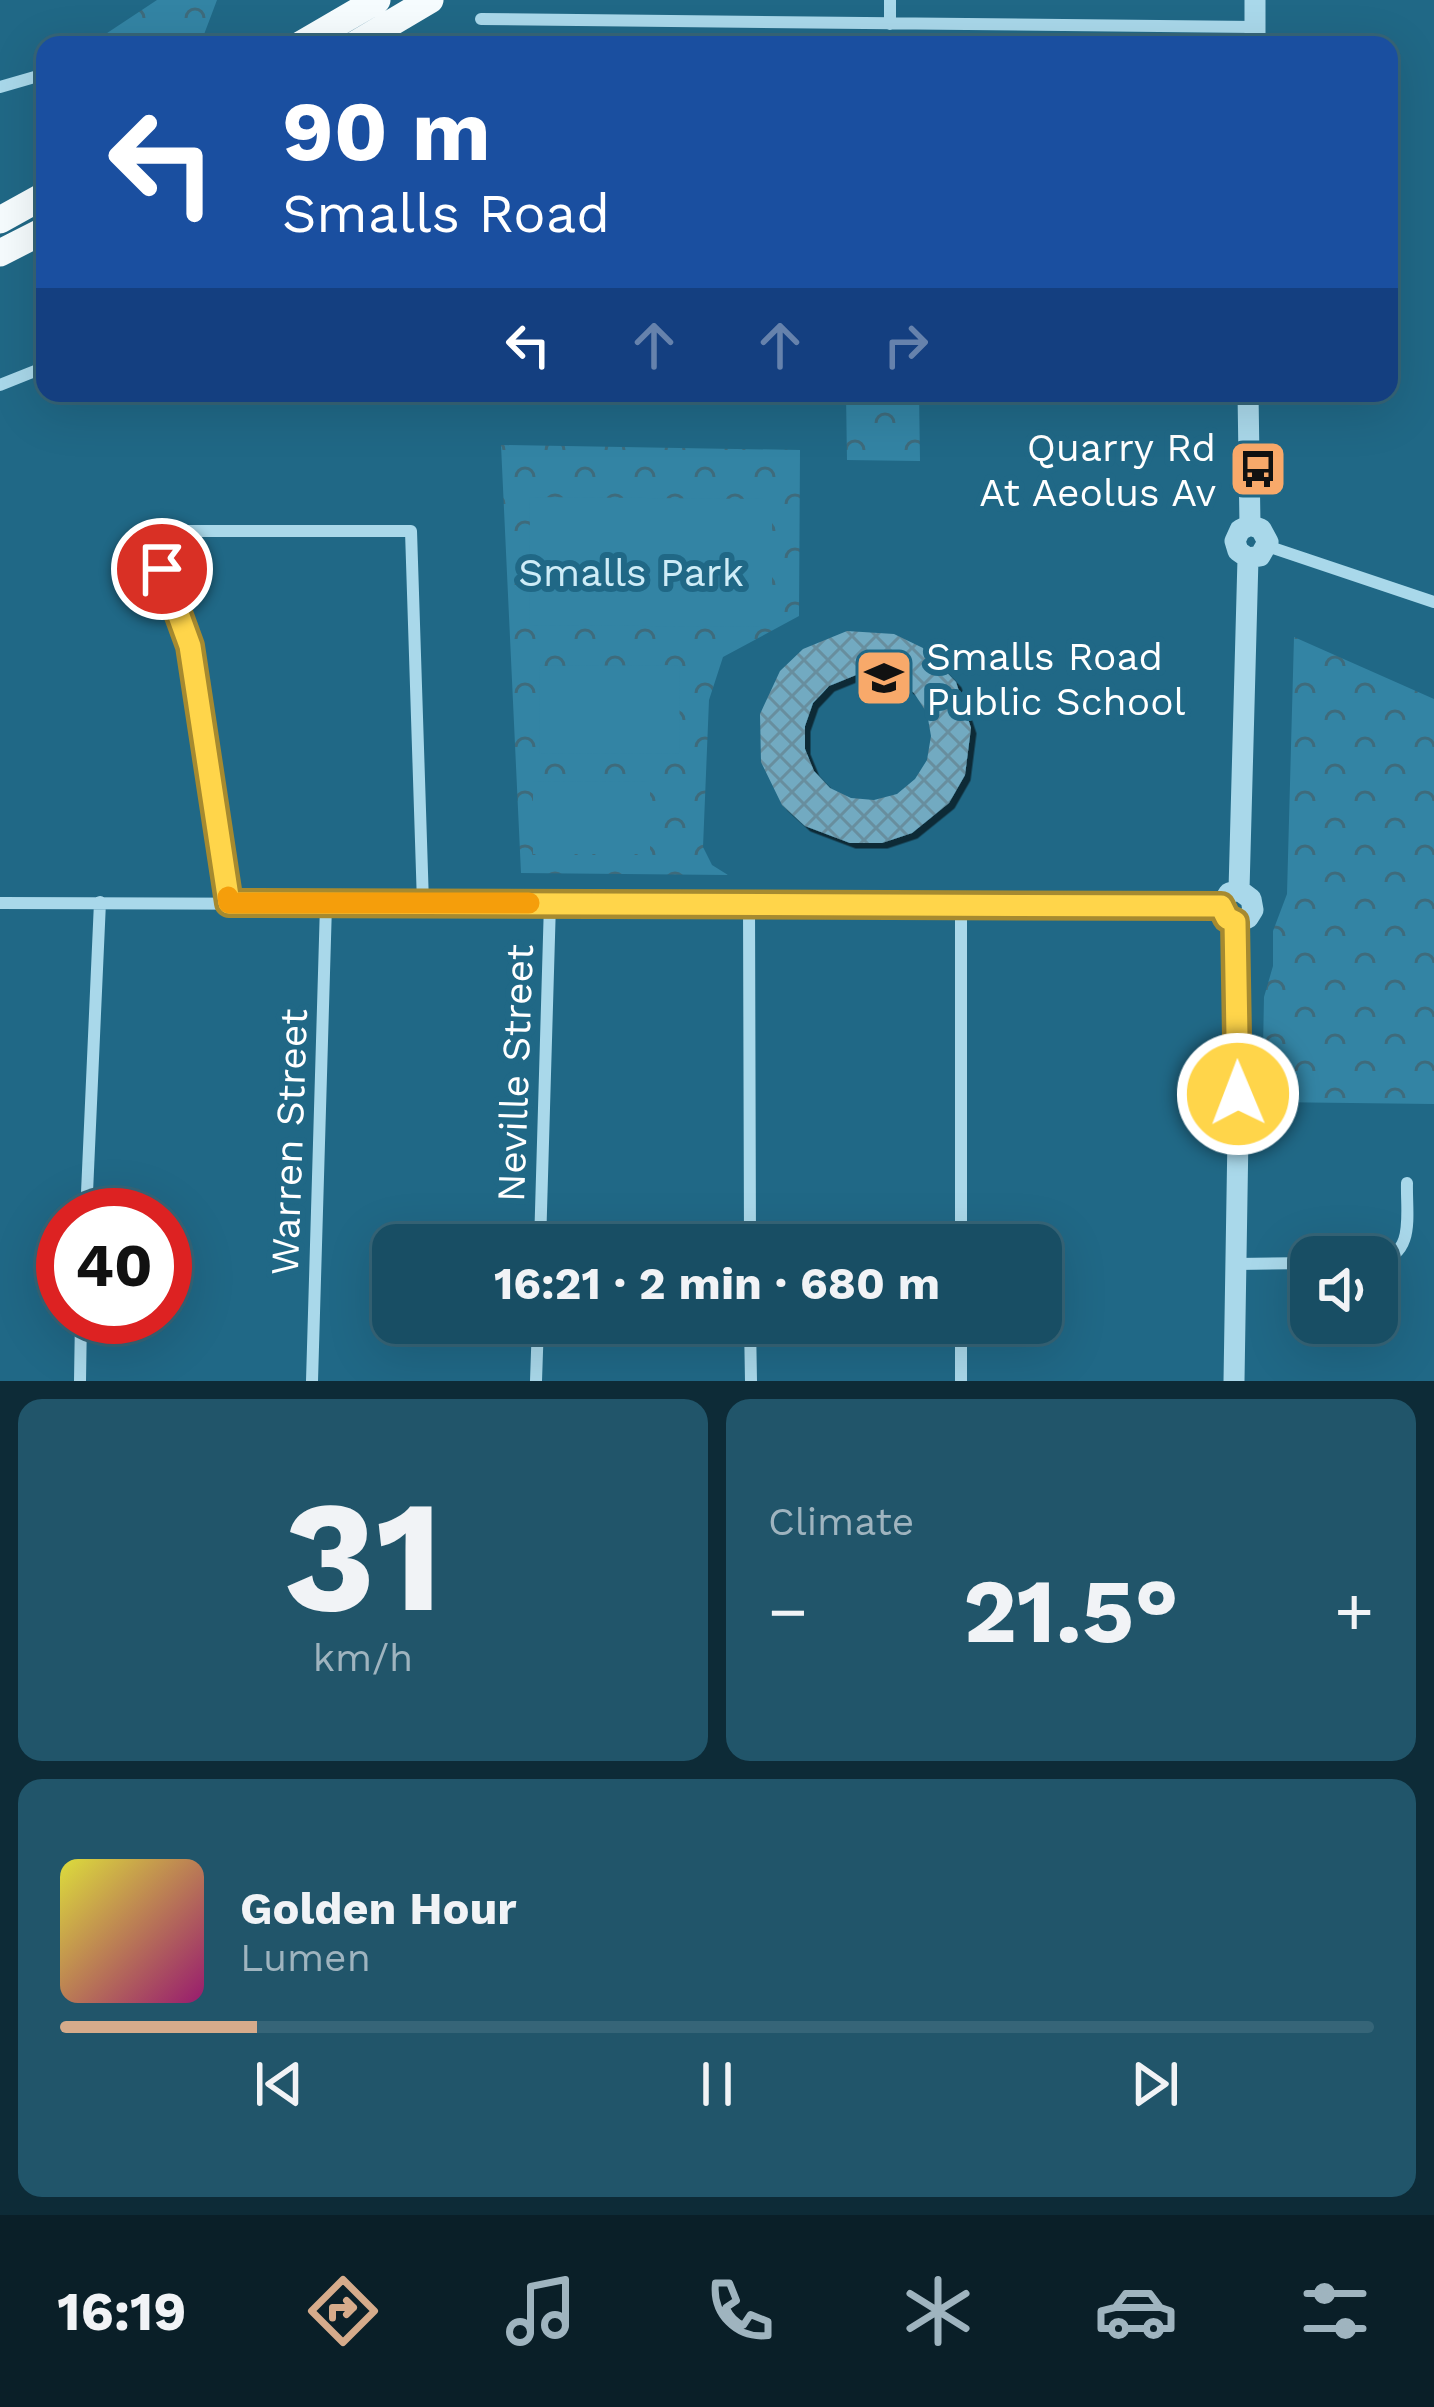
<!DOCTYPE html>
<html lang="en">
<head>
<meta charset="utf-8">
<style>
	body { margin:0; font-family:"Work Sans",sans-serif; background:#21556a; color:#f1f3f6; height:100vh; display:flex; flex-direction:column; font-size:45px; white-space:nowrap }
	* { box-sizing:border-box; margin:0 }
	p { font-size:39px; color:#9fb4bf }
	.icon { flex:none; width:66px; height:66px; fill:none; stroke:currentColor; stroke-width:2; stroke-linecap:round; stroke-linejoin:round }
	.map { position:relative; height:1381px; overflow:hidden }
	.panel { display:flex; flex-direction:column; gap:18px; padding:18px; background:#0d2b37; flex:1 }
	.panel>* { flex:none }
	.guide { position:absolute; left:36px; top:36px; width:1362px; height:366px; border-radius:24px; box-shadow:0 12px 48px #0002,0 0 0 3px #366578; background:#1a4fa0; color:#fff; overflow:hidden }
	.controls { position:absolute; left:1290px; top:1236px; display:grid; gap:24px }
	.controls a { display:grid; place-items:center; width:108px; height:108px; border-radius:24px; background:#184e64; box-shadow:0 12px 48px #0002,0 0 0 3px #366578; font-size:60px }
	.speed { position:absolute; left:36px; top:1188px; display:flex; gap:24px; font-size:60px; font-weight:700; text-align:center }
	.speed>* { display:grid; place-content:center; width:156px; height:156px; border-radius:50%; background:#184e64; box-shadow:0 12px 48px #0002,0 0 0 3px #366578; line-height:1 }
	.speed .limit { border:18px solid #d22; background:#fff; color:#111 }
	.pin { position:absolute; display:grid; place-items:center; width:102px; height:102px; color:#fff; margin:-51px; border:6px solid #fff; border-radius:50%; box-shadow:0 3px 12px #0007 }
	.me { position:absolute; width:132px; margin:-66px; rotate:359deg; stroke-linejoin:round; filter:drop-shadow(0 0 9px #0008) }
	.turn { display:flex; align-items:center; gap:42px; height:252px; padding:0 48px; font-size:54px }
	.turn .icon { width:156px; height:156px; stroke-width:2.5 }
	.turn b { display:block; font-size:84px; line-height:102px }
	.lanes { display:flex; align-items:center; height:114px; padding:0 48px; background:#0003; justify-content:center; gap:60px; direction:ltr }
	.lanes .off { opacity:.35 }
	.big { font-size:90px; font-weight:700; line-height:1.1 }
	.panel .card { flex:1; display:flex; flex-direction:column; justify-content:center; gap:18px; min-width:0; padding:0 42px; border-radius:24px; background:#21556a }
	.panel .dial { align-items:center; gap:0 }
	.dial b { font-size:156px; line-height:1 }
	.song { display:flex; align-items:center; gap:36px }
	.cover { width:144px; height:144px; border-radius:18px; background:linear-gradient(135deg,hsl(60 70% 55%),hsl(320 70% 35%)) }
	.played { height:12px; border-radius:6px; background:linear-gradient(90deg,#d6ab8b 15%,#366578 15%) }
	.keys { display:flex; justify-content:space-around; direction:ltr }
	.heat { display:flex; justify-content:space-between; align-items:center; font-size:66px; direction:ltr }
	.panel .tiles { flex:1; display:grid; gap:18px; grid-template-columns:1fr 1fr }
	.card:last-child { grid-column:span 2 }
	.trip { position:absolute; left:372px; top:1224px; width:690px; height:120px; border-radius:24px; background:#184e64; box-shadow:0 12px 48px #0002,0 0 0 3px #366578; font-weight:700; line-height:120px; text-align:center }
	.dock { display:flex; height:192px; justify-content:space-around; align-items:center; background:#0a1f28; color:#9fb4bf }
	.dock .icon { width:84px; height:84px }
	.dock .active { color:#d6ab8b }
	.dock b { font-size:54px; color:#f1f3f6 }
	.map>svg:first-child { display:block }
	.park { fill:url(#park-crowns) }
	.pitch { fill:#3384a4 }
	.building { fill:url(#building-cross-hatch); fill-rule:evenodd; filter:url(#shadow) }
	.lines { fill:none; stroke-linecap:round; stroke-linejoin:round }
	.minor { stroke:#a9d8ea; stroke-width:12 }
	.tertiary { stroke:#a9d8ea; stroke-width:21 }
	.trunk { stroke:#f6fcfe; stroke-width:27 }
	.route-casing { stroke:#a68a30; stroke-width:30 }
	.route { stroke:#ffd54a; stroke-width:21 }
	.slow { stroke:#f59e0b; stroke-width:21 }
	.labels { text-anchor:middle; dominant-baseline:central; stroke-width:12; stroke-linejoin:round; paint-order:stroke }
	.poi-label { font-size:39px; fill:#fff; stroke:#206886; text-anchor:end }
	.park-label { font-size:39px; fill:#ceecf7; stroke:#206886 }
	.street-label { font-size:39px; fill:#fff; stroke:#206886 }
</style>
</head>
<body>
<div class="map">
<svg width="1434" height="1381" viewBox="0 0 1434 1381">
	<defs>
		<pattern id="park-crowns" width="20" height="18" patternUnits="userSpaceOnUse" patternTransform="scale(3)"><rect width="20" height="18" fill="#3384a4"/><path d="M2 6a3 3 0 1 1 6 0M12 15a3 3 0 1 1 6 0" fill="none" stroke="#3e6b7c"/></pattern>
		<pattern id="building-cross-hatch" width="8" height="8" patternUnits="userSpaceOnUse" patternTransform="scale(3)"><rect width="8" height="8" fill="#72aac1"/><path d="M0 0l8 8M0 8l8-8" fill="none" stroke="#678e9e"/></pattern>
		<filter id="shadow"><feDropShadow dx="5.5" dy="5.5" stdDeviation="0" flood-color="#0009"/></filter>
	</defs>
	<rect width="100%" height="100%" fill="#206886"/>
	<path class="park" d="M157 0H217L200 45H89Z
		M846 393H919L920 461 847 460Z
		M501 445 800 450 799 616 723 657 709 700 703 847 712 865 728 875 521 873Z
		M1294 637 1434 699V1104L1262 1102 1264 997 1273 966V931L1287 894Z"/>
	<path class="pitch" d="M530 497 772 499V627L529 625Z
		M679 665 680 753 540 754 539 666Z
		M533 781 650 782V854H533Z"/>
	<path class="building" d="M847 631 894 634 923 648 956 682 971 728 965 775 949 803 912 833 882 843H850L805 826 782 805 761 762 760 714 780 671 803 649ZM861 673 896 679 914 693 927 713 931 736 927 760 915 779 897 794 874 800 851 798 830 788 814 771 805 749V726L813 703 829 686Z"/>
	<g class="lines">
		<path class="minor" d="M890 0V24
			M481 19 1255 27
			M0 87 45 74
			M0 385 45 367
			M1267 546 1434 602
			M0 903 1221 906
			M229 903 190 646 148 531H411L423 903
			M749 904 750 1245
			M961 904V1245
			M86 1215 100 902
			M540 1245 550 903
			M1377 1261C1416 1255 1406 1214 1407 1183
			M1236 1264 1311 1263
			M750 1323 751 1381
			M80 1381 81 1317
			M312 1381 326 905
			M536 1381 538 1323
			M961 1381V1323"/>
		<path class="tertiary" d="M1255 45V0
			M1248 393 1250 525
			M1248 558 1260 556 1268 542 1261 529 1250 525
			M1248 558 1238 551 1235 541 1240 530 1250 525
			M1239 890 1248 558
			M1235 922 1227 918 1221 906 1229 893 1239 890
			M1235 922 1248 918 1253 910 1251 899 1239 890
			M1234 1381 1239 1073 1235 922"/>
		<path class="trunk" d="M300 45 377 0
			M354 45 430 0
			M0 220 45 195
			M0 253 45 230"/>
	</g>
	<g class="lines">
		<g class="route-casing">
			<path id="route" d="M162 569 190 646 229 903 1221 906 1227 918 1235 922 1238 1094"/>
		</g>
		<use href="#route" class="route"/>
		<path class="slow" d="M228 897 229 903H529"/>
	</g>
	<defs>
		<g id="bus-square" transform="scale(3)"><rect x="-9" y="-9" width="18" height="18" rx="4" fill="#f8a96a" stroke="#206886"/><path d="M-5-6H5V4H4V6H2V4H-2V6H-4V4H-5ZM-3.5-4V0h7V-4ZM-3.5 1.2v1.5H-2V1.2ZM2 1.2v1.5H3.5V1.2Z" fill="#111"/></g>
		<g id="school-square" transform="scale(3)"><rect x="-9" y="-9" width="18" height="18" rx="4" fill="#f8a96a" stroke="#206886"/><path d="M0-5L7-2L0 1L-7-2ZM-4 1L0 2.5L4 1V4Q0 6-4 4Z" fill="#111"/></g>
	</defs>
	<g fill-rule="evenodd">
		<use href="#bus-square" x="1258" y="469"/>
		<use href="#school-square" x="884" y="678"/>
	</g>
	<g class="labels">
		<g class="poi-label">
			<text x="1216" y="447">Quarry Rd<tspan x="1216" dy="45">At Aeolus Av</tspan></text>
			<text x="926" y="656" text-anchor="start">Smalls Road<tspan x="926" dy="45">Public School</tspan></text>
		</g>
		<g class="park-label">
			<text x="631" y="572">Smalls Park</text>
		</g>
		<g class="street-label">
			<text transform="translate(515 1073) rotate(-88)">Neville Street</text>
			<text transform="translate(289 1142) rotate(-88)">Warren Street</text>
		</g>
	</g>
</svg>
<div class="controls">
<a><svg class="icon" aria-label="sound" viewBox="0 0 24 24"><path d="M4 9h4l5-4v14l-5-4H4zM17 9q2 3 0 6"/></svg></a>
</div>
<div class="speed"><div class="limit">40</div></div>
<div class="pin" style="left:162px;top:569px;background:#d93025"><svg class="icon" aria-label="arrive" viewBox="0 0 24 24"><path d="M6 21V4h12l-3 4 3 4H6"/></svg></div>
<svg class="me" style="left:1238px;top:1094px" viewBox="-20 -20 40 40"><circle r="17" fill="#ffd54a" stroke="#fff" stroke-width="3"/><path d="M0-11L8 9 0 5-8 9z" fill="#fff"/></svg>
<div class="trip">16:21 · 2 min · 680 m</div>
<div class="guide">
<div class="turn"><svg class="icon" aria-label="left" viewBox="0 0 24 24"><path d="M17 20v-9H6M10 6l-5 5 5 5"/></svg><div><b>90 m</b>Smalls Road</div></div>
<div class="lanes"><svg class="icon" aria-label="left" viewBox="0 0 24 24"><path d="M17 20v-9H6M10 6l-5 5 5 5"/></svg><svg class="icon off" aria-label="ahead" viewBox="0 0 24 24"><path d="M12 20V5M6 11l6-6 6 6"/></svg><svg class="icon off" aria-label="ahead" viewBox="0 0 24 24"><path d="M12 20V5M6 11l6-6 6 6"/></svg><svg class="icon off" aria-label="right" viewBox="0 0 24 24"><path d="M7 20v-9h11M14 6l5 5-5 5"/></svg></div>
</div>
</div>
<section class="panel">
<div class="tiles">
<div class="card dial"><b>31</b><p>km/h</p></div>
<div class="card"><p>Climate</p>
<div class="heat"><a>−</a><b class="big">21.5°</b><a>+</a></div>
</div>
<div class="card">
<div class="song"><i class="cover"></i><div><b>Golden Hour</b><p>Lumen</p></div></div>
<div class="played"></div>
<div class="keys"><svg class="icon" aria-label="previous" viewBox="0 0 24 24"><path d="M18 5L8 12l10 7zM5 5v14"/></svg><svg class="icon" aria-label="pause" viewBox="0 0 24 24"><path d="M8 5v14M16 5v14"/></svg><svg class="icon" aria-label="next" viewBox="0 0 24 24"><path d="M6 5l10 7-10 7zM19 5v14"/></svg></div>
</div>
</div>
</section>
<nav class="dock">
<b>16:19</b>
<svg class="icon active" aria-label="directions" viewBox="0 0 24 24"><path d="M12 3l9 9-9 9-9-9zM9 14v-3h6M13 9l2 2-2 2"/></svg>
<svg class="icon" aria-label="music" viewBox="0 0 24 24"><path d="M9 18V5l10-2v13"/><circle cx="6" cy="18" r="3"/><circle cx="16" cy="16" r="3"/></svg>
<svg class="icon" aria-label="phone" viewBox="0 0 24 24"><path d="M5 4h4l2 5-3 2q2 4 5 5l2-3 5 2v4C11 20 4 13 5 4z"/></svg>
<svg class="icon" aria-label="climate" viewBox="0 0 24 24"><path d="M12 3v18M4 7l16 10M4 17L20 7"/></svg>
<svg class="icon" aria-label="car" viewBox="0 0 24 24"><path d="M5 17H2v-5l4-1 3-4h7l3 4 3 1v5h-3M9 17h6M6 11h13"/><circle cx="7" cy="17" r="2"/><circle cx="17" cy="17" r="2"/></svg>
<svg class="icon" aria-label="filters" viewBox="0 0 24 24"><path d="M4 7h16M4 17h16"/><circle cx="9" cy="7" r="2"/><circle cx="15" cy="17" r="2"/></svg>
</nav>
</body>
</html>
